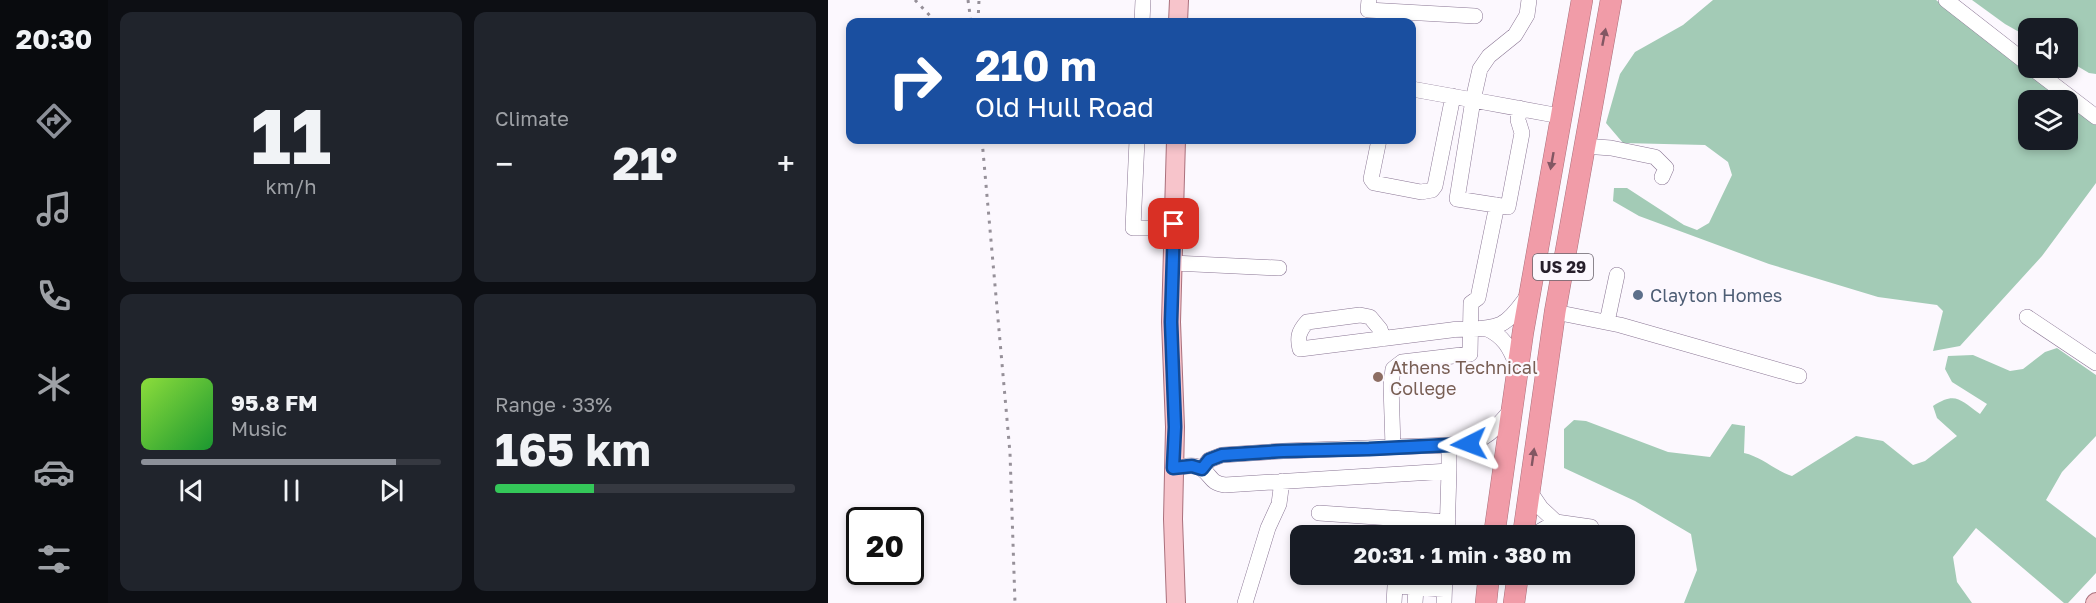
<!DOCTYPE html>
<html lang="en">
<head>
<meta charset="utf-8">
<style>
	body { margin:0; font-family:"Golos Text",sans-serif; background:#20242c; color:#f1f3f6; height:100vh; display:flex; flex-direction:column; font-size:22px; white-space:nowrap }
	* { box-sizing:border-box; margin:0 }
	p { font-size:20px; color:#9ea1a6 }
	.icon { flex:none; width:33px; height:33px; fill:none; stroke:currentColor; stroke-width:2; stroke-linecap:round; stroke-linejoin:round }
	.map { position:relative; flex:1; overflow:hidden }
	.panel { display:flex; flex-direction:column; gap:12px; padding:12px; background:#0d0f14; width:720px }
	.panel>* { flex:none }
	.banner { position:absolute; left:18px; top:18px; width:570px; height:126px; border-radius:12px; box-shadow:0 3px 9px #0003; background:#1a4fa0; color:#fff; overflow:hidden }
	.buttons { position:absolute; left:1190px; top:18px; display:grid; gap:12px }
	.buttons a { display:grid; place-items:center; width:60px; height:60px; border-radius:12px; background:#171b24; box-shadow:0 3px 9px #0003; font-size:30px }
	.speed { position:absolute; left:18px; top:507px; display:flex; gap:12px; font-size:30px; font-weight:700; text-align:center }
	.speed>* { display:grid; place-content:center; width:78px; height:78px; border-radius:50%; background:#171b24; box-shadow:0 3px 9px #0003; line-height:1 }
	.speed .limit { border:3px solid #111; border-radius:9px; background:#fff; color:#111 }
	.pin { position:absolute; display:grid; place-items:center; width:51px; height:51px; color:#fff; margin:-26px; border-radius:12px; box-shadow:0 3px 9px #0006 }
	.me { position:absolute; width:66px; margin:-33px; rotate:267deg; stroke-linejoin:round; filter:drop-shadow(0 0 4px #0008) }
	.turn { display:flex; align-items:center; gap:21px; height:126px; padding:0 30px; font-size:27px }
	.turn .icon { width:78px; height:78px; stroke-width:2.5 }
	.turn b { display:block; font-size:42px; line-height:51px }
	.big { font-size:45px; font-weight:700; line-height:1.1 }
	.panel .widget { flex:1; display:flex; flex-direction:column; justify-content:center; gap:9px; min-width:0; padding:0 21px; border-radius:12px; background:#20242c }
	.panel .dial { align-items:center; gap:0 }
	.dial b { font-size:78px; line-height:1 }
	.song { display:flex; align-items:center; gap:18px }
	.cover { width:72px; height:72px; border-radius:9px; background:linear-gradient(135deg,hsl(90 70% 55%),hsl(130 70% 35%)) }
	.played { height:6px; border-radius:3px; background:linear-gradient(90deg,#8c9099 85%,#363941 85%) }
	.keys { display:flex; justify-content:space-around; direction:ltr }
	.heat { display:flex; justify-content:space-between; align-items:center; font-size:33px; direction:ltr }
	.charge { height:9px; border-radius:4px; background:linear-gradient(90deg,#34c759 33%,#363941 0) }
	.panel .tiles { flex:1; display:grid; gap:12px; grid-template-columns:repeat(2,1fr) }
	.trip { position:absolute; left:462px; top:525px; width:345px; height:60px; border-radius:12px; background:#171b24; box-shadow:0 3px 9px #0003; font-weight:700; line-height:60px; text-align:center }
	main { display:flex; flex:1; min-height:0 }
	.dock { display:flex; flex-direction:column; width:108px; justify-content:space-around; align-items:center; background:#090b0e; color:#9ea1a6 }
	.dock .icon { width:42px; height:42px }
	.dock .current { color:#8c9099 }
	.dock b { font-size:27px; color:#f1f3f6 }
	.map>svg:first-child { display:block }
	.forest { fill:#a3cbb6 }
	.lines { fill:none; stroke-linecap:round; stroke-linejoin:round }
	.minor-casing { stroke:#8a7694; stroke-width:16 }
	.major-casing { stroke:#aa707c; stroke-width:20 }
	.highway-casing { stroke:#aa707c; stroke-width:22 }
	.minor { stroke:#fff; stroke-width:15 }
	.major { stroke:#f7c4cb; stroke-width:18 }
	.highway { stroke:#f19ca8; stroke-width:21 }
	.rail { stroke:#969099; stroke-width:3; stroke-dasharray:3 6; stroke-linecap:butt }
	.oneway { fill:#825763 }
	.route-casing { stroke:#114b97; stroke-width:15 }
	.route { stroke:#1a73e8; stroke-width:10 }
	.service-dot { fill:#5c6f8a; stroke:#fcf8fe; stroke-width:2 }
	.education-dot { fill:#8d6e63; stroke:#fcf8fe; stroke-width:2 }
	.labels { text-anchor:middle; dominant-baseline:central; stroke-width:4.5; stroke-linejoin:round; paint-order:stroke }
	.shield { fill:#fcf8fe; stroke:#67606a; stroke-width:1.5 }
	.shield-label { font-size:16px; font-weight:bold; fill:#271f2b }
	.service-label { font-size:18px; fill:#4e5e75; stroke:#fcf8fe; text-anchor:start }
	.education-label { font-size:18px; fill:#785e54; stroke:#fcf8fe; text-anchor:start }
</style>
</head>
<body>
<main>
<nav class="dock">
<b>20:30</b>
<svg class="icon current" aria-label="directions" viewBox="0 0 24 24"><path d="M12 3l9 9-9 9-9-9zM9 14v-3h6M13 9l2 2-2 2"/></svg>
<svg class="icon" aria-label="music" viewBox="0 0 24 24"><path d="M9 18V5l10-2v13"/><circle cx="6" cy="18" r="3"/><circle cx="16" cy="16" r="3"/></svg>
<svg class="icon" aria-label="phone" viewBox="0 0 24 24"><path d="M5 4h4l2 5-3 2q2 4 5 5l2-3 5 2v4C11 20 4 13 5 4z"/></svg>
<svg class="icon" aria-label="climate" viewBox="0 0 24 24"><path d="M12 3v18M4 7l16 10M4 17L20 7"/></svg>
<svg class="icon" aria-label="car" viewBox="0 0 24 24"><path d="M5 17H2v-5l4-1 3-4h7l3 4 3 1v5h-3M9 17h6M6 11h13"/><circle cx="7" cy="17" r="2"/><circle cx="17" cy="17" r="2"/></svg>
<svg class="icon" aria-label="filters" viewBox="0 0 24 24"><path d="M4 7h16M4 17h16"/><circle cx="9" cy="7" r="2"/><circle cx="15" cy="17" r="2"/></svg>
</nav>
<section class="panel">
<div class="tiles">
<div class="widget dial"><b>11</b><p>km/h</p></div>
<div class="widget"><p>Climate</p>
<div class="heat"><a>−</a><b class="big">21°</b><a>+</a></div>
</div>
<div class="widget">
<div class="song"><i class="cover"></i><div><b>95.8 FM</b><p>Music</p></div></div>
<div class="played"></div>
<div class="keys"><svg class="icon" aria-label="previous" viewBox="0 0 24 24"><path d="M18 5L8 12l10 7zM5 5v14"/></svg><svg class="icon" aria-label="pause" viewBox="0 0 24 24"><path d="M8 5v14M16 5v14"/></svg><svg class="icon" aria-label="next" viewBox="0 0 24 24"><path d="M6 5l10 7-10 7zM19 5v14"/></svg></div>
</div>
<div class="widget"><p>Range · 33%</p><b class="big">165 km</b><div class="charge"></div></div>
</div>
</section>
<div class="map">
<svg width="1268" height="603" viewBox="0 0 1268 603">
	<rect width="100%" height="100%" fill="#fcf8fe"/>
	<path class="forest" d="M885 0H1108L1238 100H1200V140H1239V101L1268 123V183L1214 256 1132 346 1105 351 1115 311 1109 305 1050 297 941 264 811 216 785 201 786 188H799L856 225 869 230 881 223 904 175 900 162 877 145 795 143 778 123 792 74 807 52 855 25Z
		M1144 0H1268V74L1261 73 1239 60V28H1200V37L1177 24Z
		M1229 348 1268 375V436L1234 472 1218 500 1268 538V573L1240 603H1236L1148 528 1125 557 1129 582 1144 603H856L869 570 863 534 807 501 736 468V429L746 420 758 421 840 452 882 457 904 424 917 426 916 453C934 457 946 470 964 476L1028 436 1055 441 1085 465 1097 461 1129 436 1109 418 1105 406C1128 391 1132 400 1152 414L1159 404 1124 382 1117 369 1120 356 1145 355 1182 371 1195 369 1217 352Z"/>
	<g class="lines">
		<g class="minor-casing">
			<path id="minor" d="M541 0 540 10 647 16
				M1118 0 1200 64
				M314 22 315 0
				M1204 68 1268 117
				M584 89 645 100 652 69 661 56 687 35 699 15 701 0
				M691 108 690 120 694 133 680 207 629 199 645 100 732 116
				M309 140 305 228H322L347 224
				M551 140 543 179 546 183 593 192 604 190 607 186 625 96
				M756 146 783 148 827 157 838 168 834 177
				M345 263 451 268
				M727 312 792 325 971 376
				M1199 317 1268 363
				M779 322 789 275
				M657 328C676 336 682 348 689 366
				M555 339 552 329 542 317 532 315 479 322C471 331 469 337 472 349 522 343 573 336 623 330 639 328 658 331 673 324 685 318 693 304 701 294
				M565 447 563 385 565 369 574 362 642 354 643 303 650 298 669 205
				M345 468C354 467 366 463 374 469 384 476 382 483 397 485L621 471V445C657 442 660 437 683 410
				M374 469 381 460 394 455 455 451 621 445
				M700 489 713 508 728 522
				M491 513 620 522
				M619 536 621 471
				M704 536 728 522 763 527 761 536
				M753 575V574
				M417 603 440 528 451 504 454 481
				M566 603 567 586 616 589
				M587 603 588 588
				M616 603 617 574"/>
		</g>
		<g class="major-casing">
			<path id="major" d="M350 22 351 0
				M348 140 343 322 347 427 345 519 348 603
				M1267 603 1268 602"/>
		</g>
		<g class="highway-casing">
			<path id="highway" d="M666 536 695 332 754 0
				M695 536 727 312 783 0
				M658 603 661 574
				M686 603 690 574"/>
		</g>
		<use href="#minor" class="minor"/>
		<use href="#major" class="major"/>
		<use href="#highway" class="highway"/>
		<path class="rail" d="M87 0 108 22
			M140 0 143 22
			M150 22 151 0
			M154 140 182 453 187 603"/>
	</g>
	<defs><path id="oneway-solid" d="M-6-.8H1V-3.2L6.5 0L1 3.2V.8H-6Z" transform="scale(1.5)"/></defs>
	<g class="oneway">
		<use href="#oneway-solid" transform="translate(776 37) rotate(-79)"/>
		<use href="#oneway-solid" transform="translate(724 161) rotate(100)"/>
		<use href="#oneway-solid" transform="translate(705 457) rotate(-82)"/>
	</g>
	<g class="lines">
		<g class="route-casing">
			<path id="route" d="M346 224 343 322 347 427 345 468 364 466 374 469 381 460 394 455 455 451 541 449 641 444"/>
		</g>
		<use href="#route" class="route"/>
	</g>
	<circle class="service-dot" cx="810" cy="295" r="6"/>
	<circle class="education-dot" cx="550" cy="377" r="6"/>
	<g class="labels">
		<rect class="shield" x="705" y="254" width="60" height="26" rx="4.5"/>
		<g class="shield-label">
			<text x="735" y="267">US 29</text>
		</g>
		<g class="service-label">
			<text x="822" y="295">Clayton Homes</text>
		</g>
		<g class="education-label">
			<text x="562" y="367">Athens Technical<tspan x="562" dy="21">College</tspan></text>
		</g>
	</g>
</svg>
<div class="buttons">
<a><svg class="icon" aria-label="sound" viewBox="0 0 24 24"><path d="M4 9h4l5-4v14l-5-4H4zM17 9q2 3 0 6"/></svg></a>
<a><svg class="icon" aria-label="layers" viewBox="0 0 24 24"><path d="M12 4l9 5-9 5-9-5zM3 14l9 5 9-5"/></svg></a>
</div>
<div class="speed"><div class="limit">20</div></div>
<div class="pin" style="left:346px;top:224px;background:#d93025"><svg class="icon" aria-label="arrive" viewBox="0 0 24 24"><path d="M6 21V4h12l-3 4 3 4H6"/></svg></div>
<svg class="me" style="left:641px;top:444px" viewBox="-20 -20 40 40"><path d="M0-17L14 15 0 8-14 15z" fill="#1a73e8" stroke="#fff" stroke-width="4"/></svg>
<div class="trip">20:31 · 1 min · 380 m</div>
<div class="banner">
<div class="turn"><svg class="icon" aria-label="right" viewBox="0 0 24 24"><path d="M7 20v-9h11M14 6l5 5-5 5"/></svg><div><b>210 m</b>Old Hull Road</div></div>
</div>
</div>
</main>
</body>
</html>
